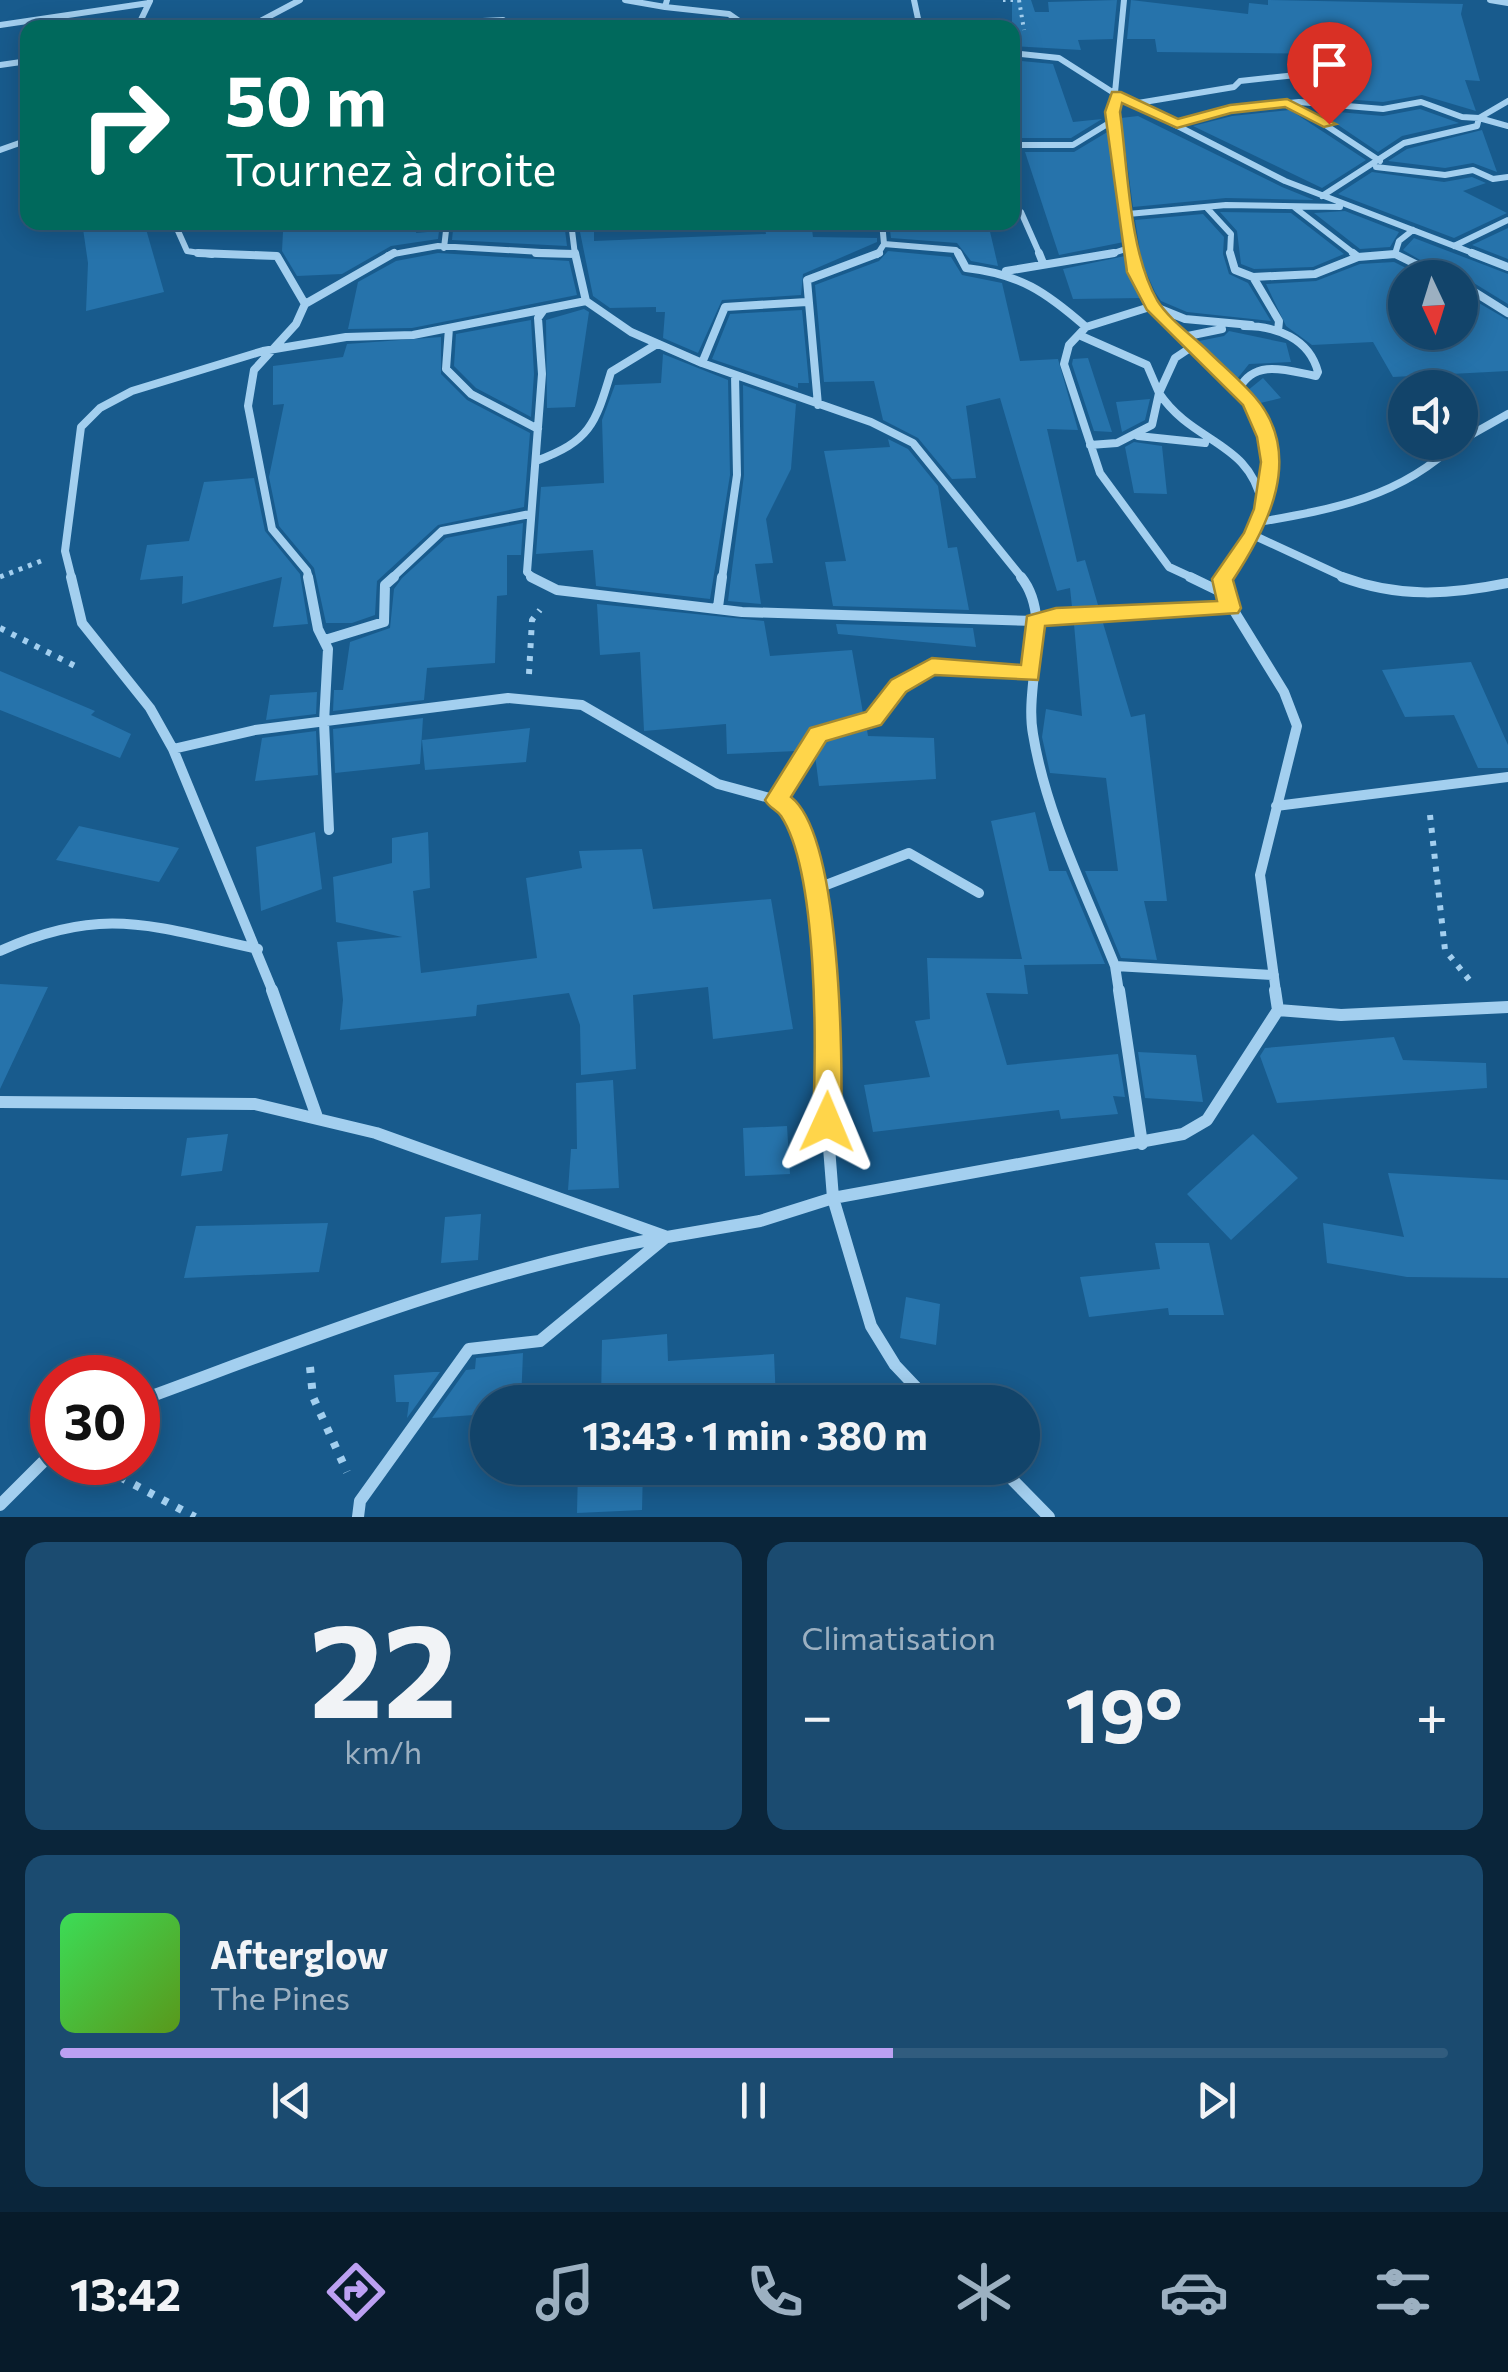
<!DOCTYPE html>
<html lang="fr">
<head>
<meta charset="utf-8">
<style>
	body { margin:0; font-family:Commissioner,sans-serif; background:#1b4b70; color:#f1f3f6; height:100vh; display:flex; flex-direction:column; font-size:38px; white-space:nowrap }
	* { box-sizing:border-box; margin:0 }
	p { font-size:32px; color:#9cb0c1 }
	.icon { flex:none; width:55px; height:55px; fill:none; stroke:currentColor; stroke-width:2; stroke-linecap:round; stroke-linejoin:round }
	.map { position:relative; height:1517px; overflow:hidden }
	.drawer { display:flex; flex-direction:column; gap:25px; padding:25px; background:#0a253a; flex:1 }
	.drawer>* { flex:none }
	.hud { position:absolute; left:20px; top:20px; width:1000px; height:210px; border-radius:20px; box-shadow:0 5px 25px #0003,0 0 0 2px #315c7e; background:#00695c; color:#fff; overflow:hidden }
	.needle { width:65px; rotate:176deg }
	.controls { position:absolute; left:1388px; top:260px; display:grid; gap:20px }
	.controls a { display:grid; place-items:center; width:90px; height:90px; border-radius:50%; background:#12446a; box-shadow:0 5px 25px #0003,0 0 0 2px #315c7e; font-size:50px }
	.speed { position:absolute; left:30px; top:1355px; display:flex; gap:20px; font-size:50px; font-weight:700; text-align:center }
	.speed>* { display:grid; place-content:center; width:130px; height:130px; border-radius:50%; background:#12446a; box-shadow:0 5px 25px #0003,0 0 0 2px #315c7e; line-height:1 }
	.speed .limit { border:15px solid #d22; background:#fff; color:#111 }
	.pin { position:absolute; display:grid; place-items:center; width:85px; height:85px; color:#fff; margin:-102px -42px; border-radius:50% 50% 50% 0; rotate:-45deg; box-shadow:0 0 10px #0007 }
	.pin .icon { rotate:45deg }
	.me { position:absolute; width:110px; margin:-55px; rotate:1deg; stroke-linejoin:round; filter:drop-shadow(0 0 8px #0008) }
	.turn { display:flex; align-items:center; gap:35px; height:210px; padding:0 40px; font-size:45px }
	.turn .icon { width:130px; height:130px; stroke-width:2.5 }
	.turn b { display:block; font-size:70px; line-height:85px }
	.big { font-size:75px; font-weight:700; line-height:1.1 }
	.drawer .card { flex:1; display:flex; flex-direction:column; justify-content:center; gap:15px; min-width:0; padding:0 35px; border-radius:20px; background:#1b4b70 }
	.drawer .dial { align-items:center; gap:0 }
	.dial b { font-size:130px; line-height:1 }
	.song { display:flex; align-items:center; gap:30px }
	.cover { width:120px; height:120px; border-radius:15px; background:linear-gradient(135deg,hsl(130 70% 55%),hsl(90 70% 35%)) }
	.played { height:10px; border-radius:5px; background:linear-gradient(90deg,#bca0f2 60%,#315c7e 60%) }
	.keys { display:flex; justify-content:space-around; direction:ltr }
	.heat { display:flex; justify-content:space-between; align-items:center; font-size:55px; direction:ltr }
	.drawer .tiles { flex:1; display:grid; gap:25px; grid-template-columns:1fr 1fr }
	.card:last-child { grid-column:span 2 }
	.trip { position:absolute; left:470px; top:1385px; width:570px; height:100px; border-radius:50px; background:#12446a; box-shadow:0 5px 25px #0003,0 0 0 2px #315c7e; font-weight:700; line-height:100px; text-align:center }
	.tabs { display:flex; height:160px; justify-content:space-around; align-items:center; background:#071b2a; color:#9cb0c1 }
	.tabs .icon { width:70px; height:70px }
	.tabs .on { color:#bca0f2 }
	.tabs b { font-size:45px; color:#f1f3f6 }
	.map>svg:first-child { display:block }
	.building { fill:#2673ab }
	.lines { fill:none; stroke-linecap:round; stroke-linejoin:round }
	.path-far3 { stroke:#a3cfef; stroke-width:4; stroke-dasharray:2.5 5; stroke-linecap:butt }
	.path-far2 { stroke:#a3cfef; stroke-width:5; stroke-dasharray:4 6; stroke-linecap:butt }
	.path-far1 { stroke:#a3cfef; stroke-width:6; stroke-dasharray:5 8; stroke-linecap:butt }
	.path { stroke:#a3cfef; stroke-width:8; stroke-dasharray:6 10; stroke-linecap:butt }
	.minor-far3 { stroke:#a3cfef; stroke-width:6 }
	.minor-far2 { stroke:#a3cfef; stroke-width:8 }
	.minor-far1 { stroke:#a3cfef; stroke-width:10 }
	.minor { stroke:#a3cfef; stroke-width:12 }
	.route { fill:#ffd54a; stroke:#a68a30; stroke-width:2.5 }
</style>
</head>
<body>
<div class="map">
<svg width="1508" height="1517" viewBox="0 0 1508 1517">
	<rect width="100%" height="100%" fill="#185b8d"/>
	<path class="building" d="M1012 0H1031L1035 12H1049L1048 2 1117 0 1113 39 1078 40 1081 50 1012 46Z
		M1131 0 1248 14 1249 3 1268 5V0L1463 4 1461 14 1480 81 1465 80 1476 111 1422 95 1383 102 1343 99 1350 98 1348 54 1157 52 1155 39H1127Z
		M1012 60 1053 64 1073 122 1102 119 1071 138H1020L1012 114Z
		M1420 109 1459 123 1402 136 1378 152 1316 110 1383 116Z
		M1290 110 1366 160 1322 188 1193 126 1232 116Z
		M1138 116 1282 187 1314 200 1226 198 1133 207 1121 118Z
		M1482 130 1497 172 1473 163 1445 168 1388 161 1407 149Z
		M1109 131 1124 242 1059 255 1025 152H1074Z
		M1372 172 1444 182 1472 177 1486 183 1463 191 1507 213 1454 238 1338 194Z
		M1345 211 1399 232 1390 247 1360 249 1314 213Z
		M1220 212 1291 213 1344 254 1313 267 1254 269 1241 264 1237 231Z
		M1203 214 1224 237 1223 254 1229 274 1248 283 1271 321 1187 312 1161 301 1155 292 1142 263 1135 220Z
		M82 222H144L164 292 86 311 88 263Z
		M376 222H406V228L417 227 416 233 439 231 438 239 391 246 342 274 297 276 282 251 283 232Z
		M554 222H564L567 246 452 240 453 230Z
		M578 222H594V241L766 234 764 222H811L813 237 877 238V242L803 274 801 295 722 300 698 353 663 338 665 312H656V307L610 308 593 296Z
		M889 222 988 223 998 266 971 261 957 243 891 238Z
		M1508 228V259L1472 245Z
		M1414 238 1508 274V304L1464 277 1451 278 1403 250Z
		M888 251 951 257 962 275 1002 283 1020 361 1058 359 1078 430 1047 429 1077 562 1085 560 1098 605 1072 607 1070 588 1057 591 1000 398 966 406 976 478 952 479 918 438 883 420 874 381 824 382 815 285 879 261Z
		M438 253 569 261 577 295 412 328 348 329 358 282 396 261Z
		M1125 256 1141 298 1073 299 1063 269Z
		M1394 262 1426 278H1405V332H1460V292L1508 320V371L1393 377 1373 342 1312 345 1286 326 1266 284 1316 281 1360 264Z
		M584 309 589 312 575 407 547 408 546 320Z
		M802 310 809 383H798V388L712 359 730 314Z
		M531 320 534 374 531 417 476 388 454 366 456 334Z
		M1229 331 1286 343 1291 362 1249 364 1237 379 1199 341 1224 336Z
		M441 337V374L467 400 530 433 524 507 438 525 377 581 375 615 352 623H326L314 568 279 526 269 477 284 404 273 405V366L343 357 347 344Z
		M663 354 728 380 730 475 710 599 596 586 593 550 536 554 541 487 604 483 602 420 615 385 661 383Z
		M1088 358 1112 432 1094 431 1072 364 1073 359Z
		M1263 378 1281 398 1256 404 1247 391Z
		M743 385 796 404 791 469 766 519 773 563 755 564 761 604 728 601 744 475Z
		M1150 399 1145 420 1122 432 1116 402Z
		M888 439 908 449 938 486 948 548 957 547 969 610 833 606 825 562 846 561 824 451 890 447Z
		M1134 442 1162 446 1167 494 1134 493 1125 447Z
		M254 478 265 531 300 574 308 624 273 627 282 577 182 604 183 576 140 580 147 545 189 541 204 482Z
		M523 523 521 555H507V595L497 596 495 663 427 668 424 700 333 711 334 690H343L350 642 390 628 394 589 402 578 446 538Z
		M597 604 764 621 770 656 852 650 863 713 814 726 797 751 727 754 726 724 644 731 640 652 600 655Z
		M1103 623 1131 717 1145 714 1167 901H1144L1157 960 1121 958 1085 871H1118L1106 778 1050 773 1042 737 1046 709 1082 716 1074 624Z
		M836 624 973 628 976 647 838 634Z
		M1471 662 1508 745V768H1478L1454 715 1405 717 1382 670Z
		M0 671 95 711 91 715 131 734 120 758 0 710Z
		M317 692 316 714 266 720 270 695Z
		M423 718 420 764 335 773 333 729Z
		M530 728 526 762 425 770 422 740Z
		M867 730 868 736 934 738 936 779 819 786 815 755 824 742Z
		M316 731 318 775 255 781 262 738Z
		M1035 812 1049 871H1066L1105 964 1024 965 1028 994 986 993 1007 1065 1118 1054 1125 1097 1113 1096 1118 1114 1061 1119 1059 1110 873 1132 864 1085 930 1077 915 1021 930 1019 927 958 1022 959 991 821Z
		M79 826 179 848 159 882 56 860Z
		M315 832 322 889 261 911 256 847Z
		M428 832 430 888 413 891 421 973 537 958 526 878 582 868 579 851 642 849 653 909 771 899 793 1029 713 1039 708 987 633 995 636 1069 581 1075 580 1025 569 993 477 1005 476 1016 340 1030 343 1000 337 942 402 937 336 922 333 877 392 863V838Z
		M0 984 48 987 0 1089Z
		M1394 1037 1403 1060 1486 1063 1487 1088 1277 1103 1260 1056 1265 1048Z
		M1138 1052 1196 1055 1203 1102 1145 1098Z
		M613 1080 619 1188 568 1190 571 1149H577L576 1083Z
		M787 1126 790 1174 745 1176 743 1128Z
		M228 1134 222 1171 181 1176 187 1138Z
		M1253 1134 1298 1178 1231 1240 1187 1194Z
		M1388 1173 1508 1180V1278L1407 1277 1327 1263 1323 1223 1404 1237Z
		M481 1214 478 1260 441 1263 445 1217Z
		M328 1223 319 1272 184 1278 196 1226Z
		M1155 1243H1209L1224 1315H1169L1168 1308 1089 1317 1080 1277 1160 1269Z
		M906 1297 940 1304 936 1345 900 1338Z
		M667 1334 668 1361 774 1354 776 1401 601 1402 602 1340Z
		M523 1353 521 1402H488V1414L432 1418 466 1370 475 1369 476 1358Z
		M433 1372H440L407 1418 409 1402H396L394 1375Z
		M578 1468H643L642 1510 577 1513Z"/>
	<g class="lines">
		<path class="path-far3" d="M1003 0H1016
			M1019 0 1024 30"/>
		<path class="path-far2" d="M0 577 41 561"/>
		<path class="path-far1" d="M0 628 79 668
			M529 674 532 620 540 610
			M1430 815 1445 950 1471 982"/>
		<path class="path" d="M310 1367 313 1397 347 1472
			M92 1462 195 1517"/>
		<path class="minor-far3" d="M625 0 665 7
			M667 0 665 7 729 14 749 28
			M914 0 920 28
			M1124 0 1113 113 1133 255
			M1490 0 1508 3
			M0 25 149 3
			M137 28 150 1
			M247 28 300 0
			M341 28 503 20
			M785 28H856
			M1012 53 1059 58 1117 95 1285 181 1478 255
			M0 65 28 61
			M1138 103 1234 87 1240 81 1306 74 1330 84 1329 104
			M1295 105 1380 161
			M1479 118 1508 101
			M1479 118 1508 126
			M1177 123 1231 109 1299 102 1383 109 1421 102 1462 117 1479 118 1477 126 1404 143 1322 196
			M1012 145H1073L1114 120
			M0 150 28 140
			M1376 167 1445 175 1473 170 1493 179 1508 177
			M1012 207 1021 212 1040 255
			M1294 207 1356 255
			M1207 208 1231 234 1230 255
			M1128 214 1226 205 1340 207
			M174 222 187 251 212 255
			M571 222 575 255
			M884 244 956 250 959 255
			M1454 246 1508 220
			M444 248 447 222
			M1395 254 1399 241 1413 230
			M388 255 438 246 575 254
			M877 255 884 244 882 222
			M1107 255 1132 247
			M1377 255H1398"/>
		<path class="minor-far2" d="M198 253 277 256 305 304 296 324 254 370 248 406 272 529 307 571 309 579
			M536 253 575 254
			M575 253 586 301 631 332 702 363 871 422 913 443 1023 579
			M958 253 966 268C1020 274 1046 292 1086 327
			M1039 253 1043 263
			M1132 253C1137 286 1155 308 1178 331 1239 391 1305 441 1253 535 1244 550 1232 565 1222 579
			M1230 253 1235 270 1253 277
			M1353 253 1358 257 1395 254 1444 278
			M1472 253 1508 267
			M1006 271 1114 253
			M1460 283 1508 313
			M305 304 394 253
			M449 328 446 369 471 394 538 429
			M1278 331 1279 321 1253 277 1315 274 1358 257
			M1079 335 1147 365 1159 393 1152 425 1117 443 1090 445
			M1183 337 1222 329
			M1193 346 1175 358 1159 393C1193 444 1250 441 1262 504
			M702 363 725 307 807 302
			M1239 389C1255 358 1288 371 1316 376L1318 372C1309 338 1276 326 1244 326
			M818 405 807 280 879 253
			M1138 436 1205 443
			M1460 441 1508 414
			M536 461C590 441 595 425 611 372L657 344
			M1259 522C1334 509 1401 497 1457 442
			M1253 535 1348 579
			M72 579 65 551 81 427 100 408 132 391 263 351 346 337 413 335 586 301
			M391 579 442 531 530 514
			M534 579 527 572 542 374 538 318 543 311
			M722 579 737 475 735 375
			M1195 579 1169 567 1100 473 1064 364 1069 345 1086 327 1153 306 1185 319 1251 325"/>
		<path class="minor-far1" d="M71 577 82 623 150 708 173 749 273 992
			M308 577 318 629 328 649 324 722 329 830
			M531 577 557 590 742 612 1035 621 1056 616 1231 608
			M1021 577C1054 618 1024 686 1033 734 1046 814 1085 891 1115 966L1119 992
			M1190 577 1223 593
			M1223 577V593L1284 692 1297 726 1260 875 1276 992
			M1342 577C1398 598 1450 595 1508 583
			M718 607 722 577
			M325 640 384 622 385 585 394 577
			M173 749 255 730 508 698 582 705 718 784 777 800 790 810 808 859 821 925 827 992
			M777 800 818 734 873 719 899 686 932 666 1031 674
			M1276 806 1508 777
			M813 890 909 853 979 893
			M0 951C104 904 153 927 258 949
			M1115 966 1274 975"/>
		<path class="minor" d="M272 990 317 1117
			M826 990 827 1122 833 1198 871 1326 895 1365 930 1402
			M1119 990 1142 1144
			M1278 1010 1341 1015 1508 1007
			M0 1102 255 1104 376 1133 667 1237 760 1221 833 1198 1183 1134 1207 1120 1278 1010 1275 990
			M138 1401C310 1338 479 1270 660 1238
			M1001 1468 1049 1517
			M0 1505 52 1453
			M358 1517 360 1501 469 1349 540 1341 666 1237"/>
	</g>
	<path class="route" d="M1112 92H1121L1178 119 1230 105 1287 99 1336 124 1324 127 1285 107 1231 113 1177 128 1122 103 1120 112C1128 169 1129 251 1157 300 1168 318 1190 334 1206 349 1222 365 1240 380 1255 397 1305 455 1268 527 1233 580L1241 608 1238 613 1045 626 1038 680 935 675 906 692 881 725 826 741 791 797C841 836 843 1059 841 1122L837 1132 827 1136 817 1132 813 1122C816 1052 819 874 781 816 776 809 769 808 765 800L810 728 866 712 891 680 932 658 1021 665 1027 616 1056 608 1217 601 1212 579 1244 533 1254 509 1261 462 1257 437 1243 405 1147 310 1127 272 1105 112Z"/>
</svg>
<div class="controls">
<a><svg class="needle" viewBox="-14 -14 28 28"><path d="M0-13l5 13h-10z" fill="#e53935"/><path d="M0 13l5-13h-10z" fill="#9cb0c1"/></svg></a>
<a><svg class="icon" aria-label="sound" viewBox="0 0 24 24"><path d="M4 9h4l5-4v14l-5-4H4zM17 9q2 3 0 6"/></svg></a>
</div>
<div class="speed"><div class="limit">30</div></div>
<div class="pin" style="left:1329px;top:124px;background:#d93025"><svg class="icon" aria-label="arrive" viewBox="0 0 24 24"><path d="M6 21V4h12l-3 4 3 4H6"/></svg></div>
<svg class="me" style="left:827px;top:1122px" viewBox="-20 -20 40 40"><path d="M0-17L14 15 0 8-14 15z" fill="#ffd54a" stroke="#fff" stroke-width="4"/></svg>
<div class="trip">13:43 · 1 min · 380 m</div>
<div class="hud">
<div class="turn"><svg class="icon" aria-label="right" viewBox="0 0 24 24"><path d="M7 20v-9h11M14 6l5 5-5 5"/></svg><div><b>50 m</b>Tournez à droite</div></div>
</div>
</div>
<section class="drawer">
<div class="tiles">
<div class="card dial"><b>22</b><p>km/h</p></div>
<div class="card"><p>Climatisation</p>
<div class="heat"><a>−</a><b class="big">19°</b><a>+</a></div>
</div>
<div class="card">
<div class="song"><i class="cover"></i><div><b>Afterglow</b><p>The Pines</p></div></div>
<div class="played"></div>
<div class="keys"><svg class="icon" aria-label="previous" viewBox="0 0 24 24"><path d="M18 5L8 12l10 7zM5 5v14"/></svg><svg class="icon" aria-label="pause" viewBox="0 0 24 24"><path d="M8 5v14M16 5v14"/></svg><svg class="icon" aria-label="next" viewBox="0 0 24 24"><path d="M6 5l10 7-10 7zM19 5v14"/></svg></div>
</div>
</div>
</section>
<nav class="tabs">
<b>13:42</b>
<svg class="icon on" aria-label="directions" viewBox="0 0 24 24"><path d="M12 3l9 9-9 9-9-9zM9 14v-3h6M13 9l2 2-2 2"/></svg>
<svg class="icon" aria-label="music" viewBox="0 0 24 24"><path d="M9 18V5l10-2v13"/><circle cx="6" cy="18" r="3"/><circle cx="16" cy="16" r="3"/></svg>
<svg class="icon" aria-label="phone" viewBox="0 0 24 24"><path d="M5 4h4l2 5-3 2q2 4 5 5l2-3 5 2v4C11 20 4 13 5 4z"/></svg>
<svg class="icon" aria-label="climate" viewBox="0 0 24 24"><path d="M12 3v18M4 7l16 10M4 17L20 7"/></svg>
<svg class="icon" aria-label="car" viewBox="0 0 24 24"><path d="M5 17H2v-5l4-1 3-4h7l3 4 3 1v5h-3M9 17h6M6 11h13"/><circle cx="7" cy="17" r="2"/><circle cx="17" cy="17" r="2"/></svg>
<svg class="icon" aria-label="filters" viewBox="0 0 24 24"><path d="M4 7h16M4 17h16"/><circle cx="9" cy="7" r="2"/><circle cx="15" cy="17" r="2"/></svg>
</nav>
</body>
</html>
